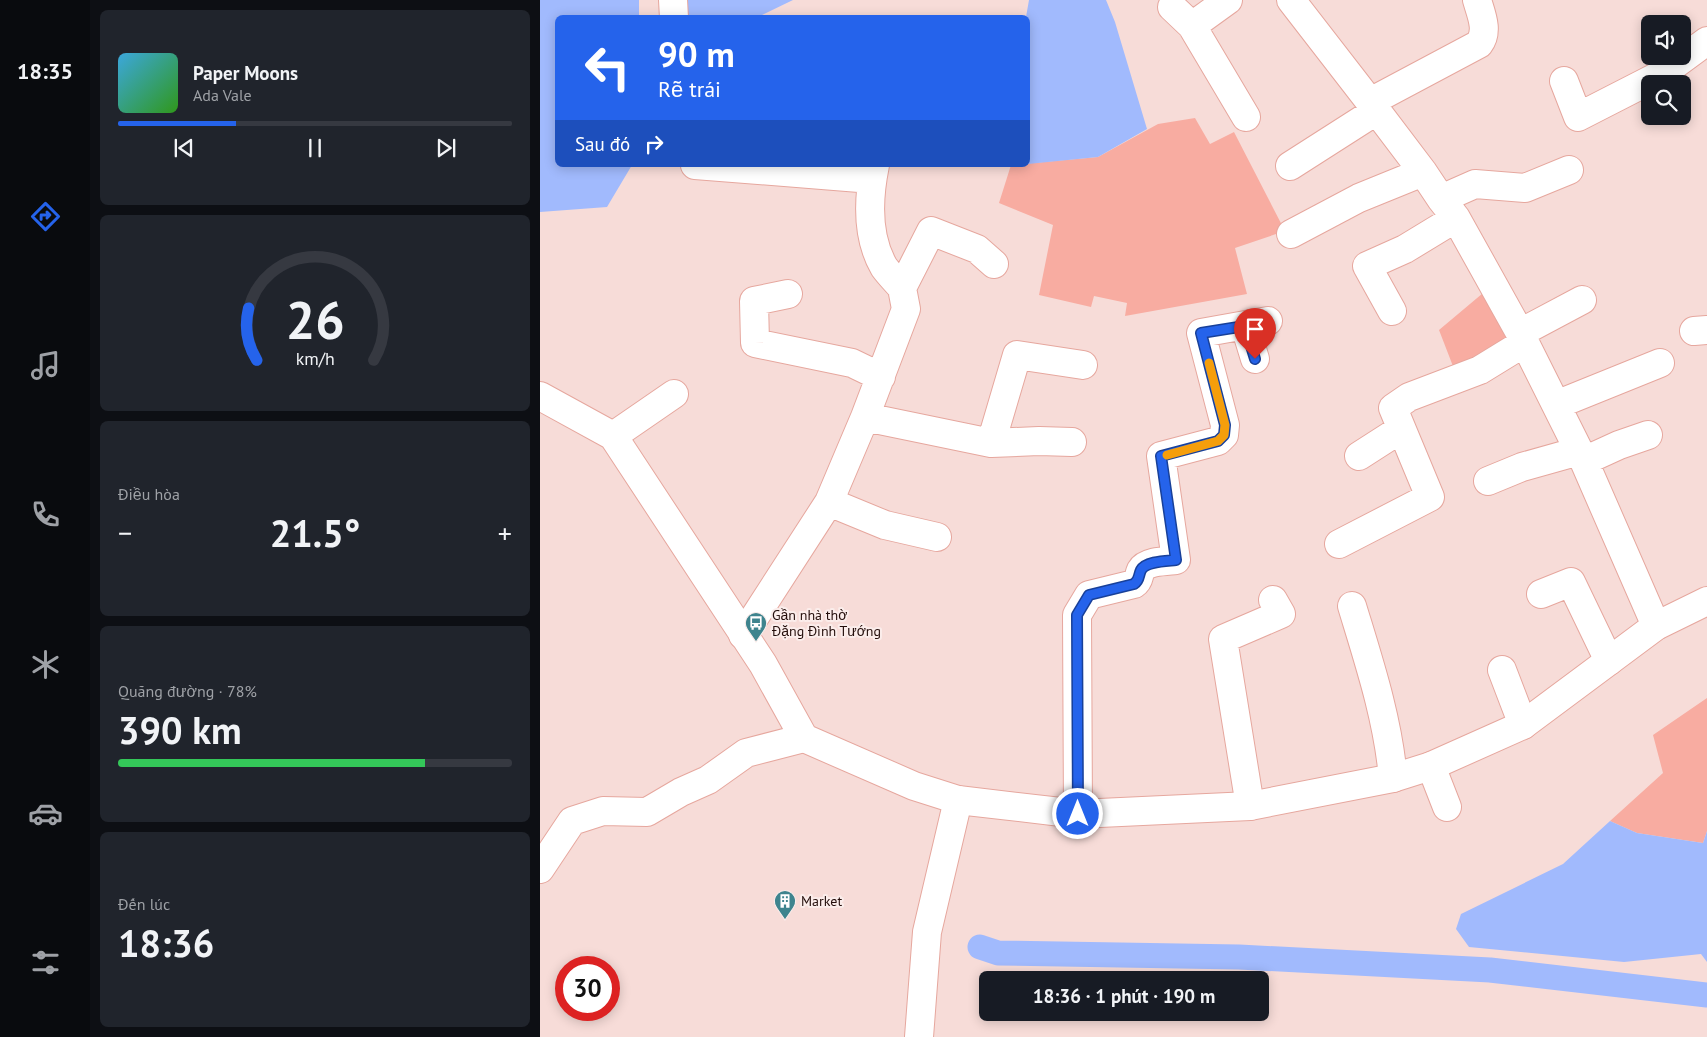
<!DOCTYPE html>
<html lang="vi">
<head>
<meta charset="utf-8">
<style>
	body { margin:0; font-family:"PT Sans",sans-serif; background:#20242c; color:#f1f3f6; height:100vh; display:flex; flex-direction:column; font-size:19px; white-space:nowrap }
	* { box-sizing:border-box; margin:0 }
	p { font-size:16px; color:#9ea1a6 }
	.icon { flex:none; width:28px; height:28px; fill:none; stroke:currentColor; stroke-width:2; stroke-linecap:round; stroke-linejoin:round }
	.map { position:relative; flex:1; overflow:hidden }
	.sheet { display:flex; flex-direction:column; gap:10px; padding:10px; background:#0d0f14; width:450px }
	.sheet>* { flex:none }
	.hud { position:absolute; left:15px; top:15px; width:475px; height:152px; border-radius:8px; box-shadow:0 2px 12px #0003; background:#2563eb; color:#fff; overflow:hidden }
	.fabs { position:absolute; left:1101px; top:15px; display:grid; gap:10px }
	.fabs a { display:grid; place-items:center; width:50px; height:50px; border-radius:8px; background:#171b24; box-shadow:0 2px 12px #0003; font-size:25px }
	.speed { position:absolute; left:15px; top:956px; display:flex; gap:10px; font-size:25px; font-weight:700; text-align:center }
	.speed>* { display:grid; place-content:center; width:65px; height:65px; border-radius:50%; background:#171b24; box-shadow:0 2px 12px #0003; line-height:1 }
	.speed .limit { border:8px solid #d22; background:#fff; color:#111 }
	.pin { position:absolute; display:grid; place-items:center; width:42px; height:42px; color:#fff; margin:-51px -21px; border-radius:50% 50% 50% 0; rotate:-45deg; box-shadow:0 0 5px #0007 }
	.pin .icon { rotate:45deg }
	.me { position:absolute; width:55px; margin:-28px; rotate:0deg; stroke-linejoin:round; filter:drop-shadow(0 0 4px #0008) }
	.turn { display:flex; align-items:center; gap:18px; height:105px; padding:0 20px; font-size:22px }
	.turn .icon { width:65px; height:65px; stroke-width:2.5 }
	.turn b { display:block; font-size:35px; line-height:42px }
	.then { display:flex; align-items:center; height:48px; padding:0 20px; background:#0003; gap:10px; font-size:19px }
	.big { font-size:38px; font-weight:700; line-height:1.1 }
	.sheet .tile { flex:1; display:flex; flex-direction:column; justify-content:center; gap:8px; min-width:0; padding:0 18px; border-radius:8px; background:#20242c }
	.sheet .dial { align-items:center; gap:0 }
	.dial svg { height:130px; overflow:visible; fill:none; stroke:#363941; stroke-width:7; stroke-linecap:round; text-anchor:middle }
	.dial text { fill:#f1f3f6; stroke:none }
	.song { display:flex; align-items:center; gap:15px }
	.cover { width:60px; height:60px; border-radius:8px; background:linear-gradient(135deg,hsl(200 70% 55%),hsl(110 70% 35%)) }
	.played { height:5px; border-radius:2px; background:linear-gradient(90deg,#2563eb 30%,#363941 30%) }
	.keys { display:flex; justify-content:space-around; direction:ltr }
	.heat { display:flex; justify-content:space-between; align-items:center; font-size:28px; direction:ltr }
	.charge { height:8px; border-radius:4px; background:linear-gradient(90deg,#34c759 78%,#363941 0) }
	.trip { position:absolute; left:439px; top:971px; width:290px; height:50px; border-radius:8px; background:#171b24; box-shadow:0 2px 12px #0003; font-weight:700; line-height:50px; text-align:center }
	main { display:flex; flex:1; min-height:0 }
	.menu { display:flex; flex-direction:column; width:90px; justify-content:space-around; align-items:center; background:#090b0e; color:#9ea1a6 }
	.menu .icon { width:35px; height:35px }
	.menu .on { color:#2563eb }
	.menu b { font-size:22px; color:#f1f3f6 }
	.map>svg:first-child { display:block }
	.green { fill:#f8aca1 }
	.water { fill:#a1bafd }
	.lines { fill:none; stroke-linecap:round; stroke-linejoin:round }
	.canal { stroke:#a1bafd; stroke-width:25 }
	.minor-casing { stroke:#e6a79e; stroke-width:30 }
	.secondary-casing { stroke:#e6a79e; stroke-width:30 }
	.minor { stroke:#fff; stroke-width:28 }
	.secondary { stroke:#fff; stroke-width:28 }
	.route-casing { stroke:#184099; stroke-width:12 }
	.route { stroke:#2563eb; stroke-width:9 }
	.slow { stroke:#f59e0b; stroke-width:9 }
	.labels { text-anchor:middle; dominant-baseline:central; stroke-width:4; stroke-linejoin:round; paint-order:stroke }
	.poi-label { font-size:14px; fill:#240e0b; stroke:#fbedeb; text-anchor:start }
</style>
</head>
<body>
<main>
<nav class="menu">
<b>18:35</b>
<svg class="icon on" aria-label="directions" viewBox="0 0 24 24"><path d="M12 3l9 9-9 9-9-9zM9 14v-3h6M13 9l2 2-2 2"/></svg>
<svg class="icon" aria-label="music" viewBox="0 0 24 24"><path d="M9 18V5l10-2v13"/><circle cx="6" cy="18" r="3"/><circle cx="16" cy="16" r="3"/></svg>
<svg class="icon" aria-label="phone" viewBox="0 0 24 24"><path d="M5 4h4l2 5-3 2q2 4 5 5l2-3 5 2v4C11 20 4 13 5 4z"/></svg>
<svg class="icon" aria-label="climate" viewBox="0 0 24 24"><path d="M12 3v18M4 7l16 10M4 17L20 7"/></svg>
<svg class="icon" aria-label="car" viewBox="0 0 24 24"><path d="M5 17H2v-5l4-1 3-4h7l3 4 3 1v5h-3M9 17h6M6 11h13"/><circle cx="7" cy="17" r="2"/><circle cx="17" cy="17" r="2"/></svg>
<svg class="icon" aria-label="filters" viewBox="0 0 24 24"><path d="M4 7h16M4 17h16"/><circle cx="9" cy="7" r="2"/><circle cx="15" cy="17" r="2"/></svg>
</nav>
<section class="sheet">
<div class="tile">
<div class="song"><i class="cover"></i><div><b>Paper Moons</b><p>Ada Vale</p></div></div>
<div class="played"></div>
<div class="keys"><svg class="icon" aria-label="previous" viewBox="0 0 24 24"><path d="M18 5L8 12l10 7zM5 5v14"/></svg><svg class="icon" aria-label="pause" viewBox="0 0 24 24"><path d="M8 5v14M16 5v14"/></svg><svg class="icon" aria-label="next" viewBox="0 0 24 24"><path d="M6 5l10 7-10 7zM19 5v14"/></svg></div>
</div>
<div class="tile dial"><svg viewBox="0 0 100 80">
<path d="M14 69A42 42 0 1 1 86 69"/>
<path d="M14 69A42 42 0 0 1 9 37" stroke="#2563eb"/>
<text x="50" y="56" font-size="32" font-weight="700">26</text>
<text x="50" y="72" font-size="11">km/h</text>
</svg></div>
<div class="tile"><p>Điều hòa</p>
<div class="heat"><a>−</a><b class="big">21.5°</b><a>+</a></div>
</div>
<div class="tile"><p>Quãng đường · 78%</p><b class="big">390 km</b><div class="charge"></div></div>
<div class="tile"><p>Đến lúc</p><b class="big">18:36</b></div>
</section>
<div class="map">
<svg width="1167" height="1037" viewBox="0 0 1167 1037">
	<rect width="100%" height="100%" fill="#f7dcd8"/>
	<path class="green" d="M655 118 670 144 694 132 745 231 695 248 707 294 585 316 587 303 554 296 551 307 499 295 513 225 459 203 471 165 558 157 618 124Z
		M949 288 980 340 916 374 899 330Z
		M1167 698V831L1163 843 1097 833 1070 821 1123 773 1113 735Z"/>
	<path class="water" d="M0 0H99V17L18 18V165H92L67 207 0 212Z
		M145 0H253L216 18 147 17Z
		M489 0H566L575 22 607 129 558 157 488 164V18L486 17Z
		M1070 821 1097 833 1163 843 1167 831V962L1161 954 1084 962 929 947 916 929 921 914 1023 864Z"/>
	<g class="lines">
		<path class="canal" d="M440 947 458 953 699 957 950 970 1167 995"/>
		<g class="minor-casing">
			<path id="minor" d="M133 0 134 18
				M751 0 830 102 883 172 901 199 916 218 980 333 1044 461 1116 626
				M632 7 652 26 706 117
				M652 26 688 0
				M1024 81 1038 117 1122 74 1167 41
				M830 102 939 44C949 31 941 14 937 0
				M155 165 332 179
				M335 165C328 199 326 236 344 267 349 274 356 281 362 288
				M750 166 836 111
				M901 199 935 184 985 188 1029 170
				M751 234 819 198 883 172
				M248 294 214 301 215 343 312 363 341 377
				M852 311 827 266 865 249 916 218
				M705 326 715 359
				M1154 331 1167 330
				M980 333 1042 300
				M1016 405 1120 363
				M325 417 451 443 499 441 532 442
				M73 436 134 394
				M451 443 477 355 543 365
				M819 456 861 429
				M1044 461 1079 445 1108 435
				M948 481 982 467 1039 451
				M289 502 345 525 397 537
				M799 544 890 497 853 408 869 397 940 370 984 343
				M1001 594 1031 582 1069 661
				M812 606C829 662 848 719 853 778
				M203 635 289 502 325 417 366 309 362 288 391 231 437 249 454 264
				M962 670 983 725
				M891 766 907 807
				M710 806 683 639 741 614 733 600
				M538 814 537 615 549 595 594 584C600 580 598 576 601 570 606 561 627 561 636 560L621 456 678 441 684 435 685 425 661 333 728 321
				M0 869 32 821 63 811 107 812 141 792 168 780 206 753 264 738
				M379 1037 387 932 418 800"/>
		</g>
		<g class="secondary-casing">
			<path id="secondary" d="M0 396 73 436 223 664 264 738 374 786 418 800 538 814 710 806 853 778 891 766 983 725 1116 626 1167 601"/>
		</g>
		<use href="#minor" class="minor"/>
		<use href="#secondary" class="secondary"/>
	</g>
	<g class="lines">
		<g class="route-casing">
			<path id="route" d="M538 814 537 615 549 595 594 584C600 580 598 576 601 570 606 561 627 561 636 560L621 456 678 441 684 435 685 425 661 333 705 326 715 359"/>
		</g>
		<use href="#route" class="route"/>
		<path class="slow" d="M627 455 678 441 684 435 685 425 669 363"/>
	</g>
	<defs>
		<g id="bus-pin" transform="scale(1.125)"><path d="M0 17L-7.5 6A9.5 9.5 0 1 1 7.5 6Z" fill="#3e848e" stroke="#fbedeb"/><path d="M-5-6H5V4H4V6H2V4H-2V6H-4V4H-5ZM-3.5-4V0h7V-4ZM-3.5 1.2v1.5H-2V1.2ZM2 1.2v1.5H3.5V1.2Z" fill="#fff"/></g>
		<g id="building-pin" transform="scale(1.125)"><path d="M0 17L-7.5 6A9.5 9.5 0 1 1 7.5 6Z" fill="#3e848e" stroke="#fbedeb"/><path d="M-4-6H4V6H1V3H-1V6H-4ZM-2.5-4.3h1.7v1.8h-1.7ZM.8-4.3h1.7v1.8H.8ZM-2.5-1h1.7V.8h-1.7ZM.8-1h1.7V.8H.8Z" fill="#fff"/></g>
	</defs>
	<g fill-rule="evenodd">
		<use href="#bus-pin" x="216" y="623"/>
		<use href="#building-pin" x="245" y="901"/>
	</g>
	<g class="labels">
		<g class="poi-label">
			<text x="232" y="615">Gần nhà thờ<tspan x="232" dy="16">Đặng Đình Tướng</tspan></text>
			<text x="261" y="901">Market</text>
		</g>
	</g>
</svg>
<div class="fabs">
<a><svg class="icon" aria-label="sound" viewBox="0 0 24 24"><path d="M4 9h4l5-4v14l-5-4H4zM17 9q2 3 0 6"/></svg></a>
<a><svg class="icon" aria-label="search" viewBox="0 0 24 24"><circle cx="10" cy="10" r="6"/><path d="M15 15l6 6"/></svg></a>
</div>
<div class="speed"><div class="limit">30</div></div>
<div class="pin" style="left:715px;top:359px;background:#d93025"><svg class="icon" aria-label="arrive" viewBox="0 0 24 24"><path d="M6 21V4h12l-3 4 3 4H6"/></svg></div>
<svg class="me" style="left:538px;top:814px" viewBox="-20 -20 40 40"><circle r="17" fill="#2563eb" stroke="#fff" stroke-width="3"/><path d="M0-11L8 9 0 5-8 9z" fill="#fff"/></svg>
<div class="trip">18:36 · 1 phút · 190 m</div>
<div class="hud">
<div class="turn"><svg class="icon" aria-label="left" viewBox="0 0 24 24"><path d="M17 20v-9H6M10 6l-5 5 5 5"/></svg><div><b>90 m</b>Rẽ trái</div></div>
<div class="then">Sau đó<svg class="icon" aria-label="right" viewBox="0 0 24 24"><path d="M7 20v-9h11M14 6l5 5-5 5"/></svg></div>
</div>
</div>
</main>
</body>
</html>
